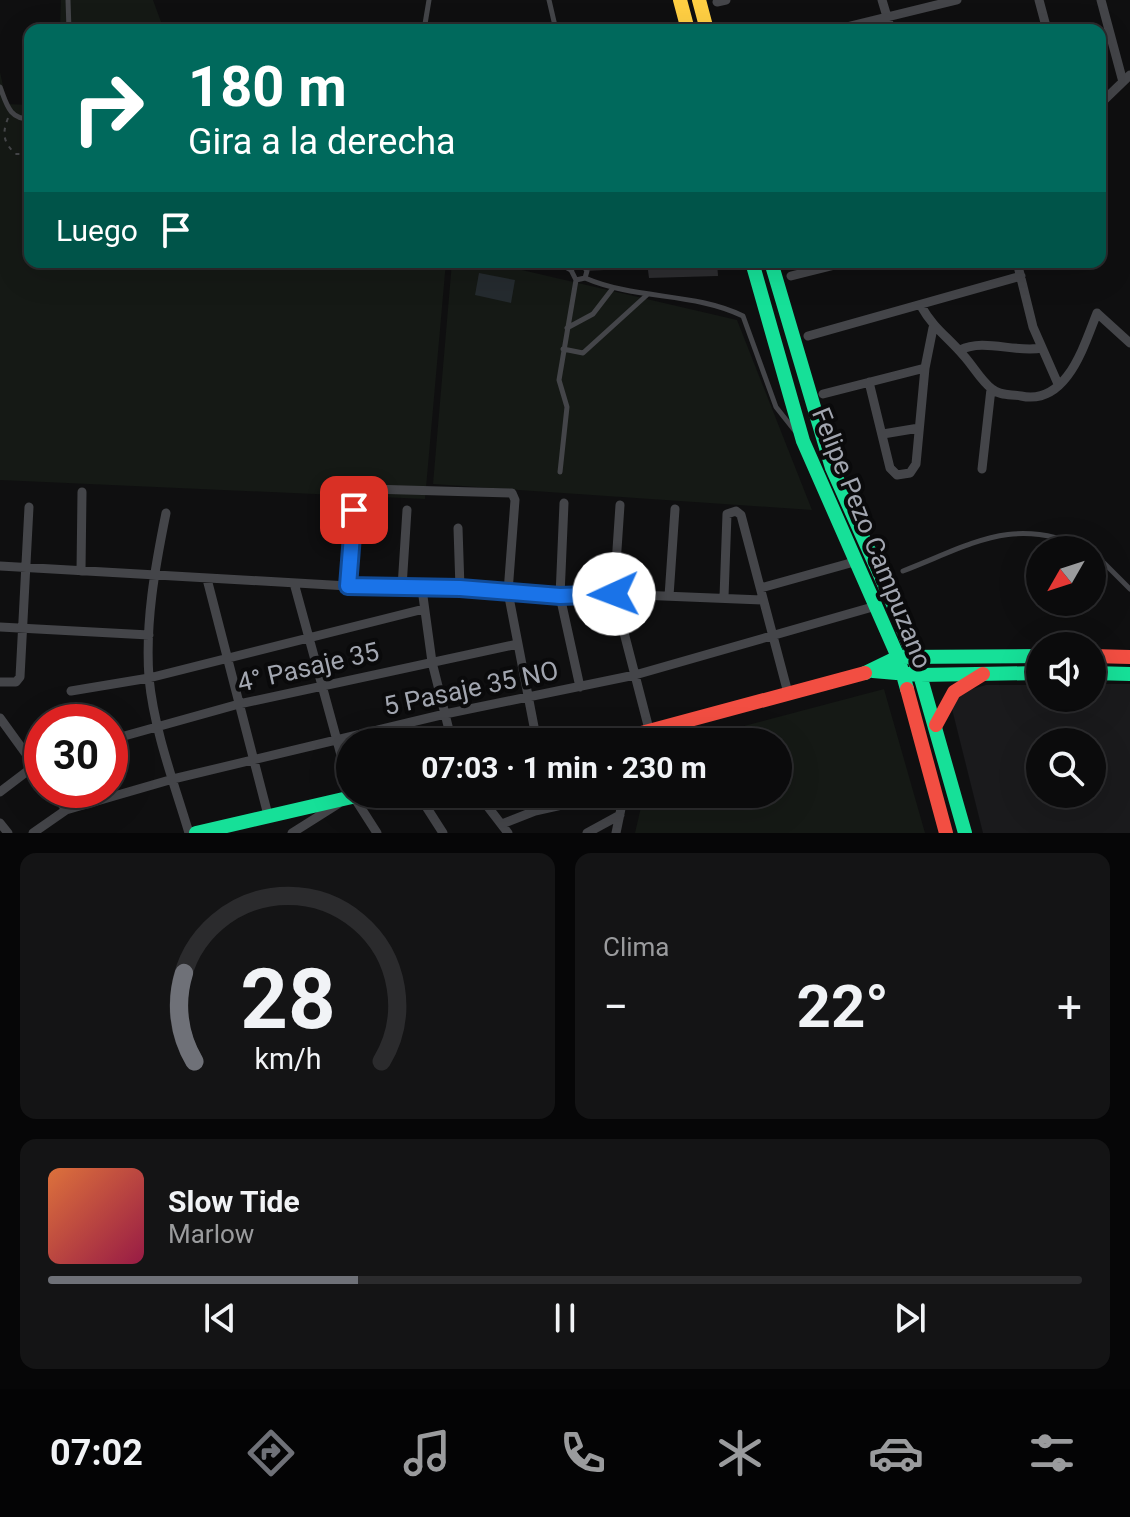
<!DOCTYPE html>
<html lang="es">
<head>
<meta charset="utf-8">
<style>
	body { margin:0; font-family:Roboto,sans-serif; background:#141415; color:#f1f3f6; height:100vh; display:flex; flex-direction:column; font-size:30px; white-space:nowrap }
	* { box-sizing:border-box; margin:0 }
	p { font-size:26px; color:#9a9b9d }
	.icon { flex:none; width:44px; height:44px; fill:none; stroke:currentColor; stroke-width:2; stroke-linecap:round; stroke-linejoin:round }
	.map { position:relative; height:833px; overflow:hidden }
	.sheet { display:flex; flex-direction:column; gap:20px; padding:20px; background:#060607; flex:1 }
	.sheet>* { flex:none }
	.hud { position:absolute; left:24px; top:24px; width:1082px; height:244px; border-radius:16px; box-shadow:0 8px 32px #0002,0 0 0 2px #2b2b2d; background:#00695c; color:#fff; overflow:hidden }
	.needle { width:52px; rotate:231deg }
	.fabs { position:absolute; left:1026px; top:536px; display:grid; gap:16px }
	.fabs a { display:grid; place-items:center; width:80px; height:80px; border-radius:50%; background:#0b0b0c; box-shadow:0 8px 32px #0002,0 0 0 2px #2b2b2d; font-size:40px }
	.speed { position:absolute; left:24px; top:704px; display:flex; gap:16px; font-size:40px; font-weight:700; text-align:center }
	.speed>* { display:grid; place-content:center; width:104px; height:104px; border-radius:50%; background:#0b0b0c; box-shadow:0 8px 32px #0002,0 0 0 2px #2b2b2d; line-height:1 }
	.speed .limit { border:12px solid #d22; background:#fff; color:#111 }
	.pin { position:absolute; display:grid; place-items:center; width:68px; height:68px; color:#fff; margin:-34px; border-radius:16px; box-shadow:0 4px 12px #0006 }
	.me { position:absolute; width:88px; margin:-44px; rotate:268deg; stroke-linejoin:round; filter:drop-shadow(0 0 6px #0008) }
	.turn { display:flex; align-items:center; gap:28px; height:168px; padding:0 32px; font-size:36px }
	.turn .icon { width:104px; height:104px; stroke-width:2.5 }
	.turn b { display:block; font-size:56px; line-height:68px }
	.then { display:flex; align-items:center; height:76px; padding:0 32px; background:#0003; gap:16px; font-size:30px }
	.big { font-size:60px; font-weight:700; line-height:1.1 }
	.sheet .widget { flex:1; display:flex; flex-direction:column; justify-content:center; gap:12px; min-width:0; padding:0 28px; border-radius:16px; background:#141415 }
	.sheet .dial { align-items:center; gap:0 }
	.dial svg { height:208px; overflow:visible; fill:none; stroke:#2b2b2d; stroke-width:7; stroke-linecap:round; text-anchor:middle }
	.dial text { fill:#f1f3f6; stroke:none }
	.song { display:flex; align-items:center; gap:24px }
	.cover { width:96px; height:96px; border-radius:12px; background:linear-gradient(135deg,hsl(20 70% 55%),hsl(340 70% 35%)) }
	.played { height:8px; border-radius:4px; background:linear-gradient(90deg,#6f7178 30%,#2b2b2d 30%) }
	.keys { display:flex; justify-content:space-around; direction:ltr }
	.heat { display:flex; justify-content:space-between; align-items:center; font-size:44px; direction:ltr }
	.sheet .tiles { flex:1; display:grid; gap:20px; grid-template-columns:1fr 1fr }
	.widget:last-child { grid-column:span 2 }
	.trip { position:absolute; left:336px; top:728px; width:456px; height:80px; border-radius:40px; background:#0b0b0c; box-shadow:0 8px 32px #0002,0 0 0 2px #2b2b2d; font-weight:700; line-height:80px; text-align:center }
	.menu { display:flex; height:128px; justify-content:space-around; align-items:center; background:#040405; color:#9a9b9d }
	.menu .icon { width:56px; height:56px }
	.menu .active { color:#6f7178 }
	.menu b { font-size:36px; color:#f1f3f6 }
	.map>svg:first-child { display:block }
	.built { fill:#1a1a1c; fill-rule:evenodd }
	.green { fill:#151915 }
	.water { fill:#252b2f }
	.building { fill:#2d2d30 }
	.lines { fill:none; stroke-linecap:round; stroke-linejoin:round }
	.path { stroke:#46474a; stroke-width:2; stroke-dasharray:4 6; stroke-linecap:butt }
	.lane { stroke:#444549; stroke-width:5 }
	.street { stroke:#444549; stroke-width:9 }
	.fast { stroke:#16e098; stroke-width:14 }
	.slow { stroke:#ffcf43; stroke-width:14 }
	.jam { stroke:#f24e42; stroke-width:14 }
	.route-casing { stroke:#114b97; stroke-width:20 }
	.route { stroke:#1a73e8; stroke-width:14 }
	.labels { text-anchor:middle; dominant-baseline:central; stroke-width:8; stroke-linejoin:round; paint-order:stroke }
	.street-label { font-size:26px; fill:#a2a6b0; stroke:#0a0a0b }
</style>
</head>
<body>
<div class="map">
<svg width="1130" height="833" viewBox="0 0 1130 833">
	<rect width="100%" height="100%" fill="#0f0f10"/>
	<path class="built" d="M1092 684H1130V833H983L951 705 965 691 986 685H1040V698H1092ZM1040 742H1092V794H1040Z"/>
	<path class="green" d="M61 0H153L164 30H60Z
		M0 72 7 104 30 105V262H446L425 499 0 480Z
		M452 262H488L737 320 812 510 433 484Z
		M884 689 925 833H635L644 794H778V742H684Z"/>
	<path class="water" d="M479 273 515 280 511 303 475 295Z"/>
	<path class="building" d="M647 262H717L718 276 649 278Z"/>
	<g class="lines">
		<path class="path" d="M8 118C2 134 3 141 15 154H30"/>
		<path class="lane" d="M68 0 69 30
			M549 0 556 30
			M424 30 429 0
			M0 87C7 105 9 119 30 119
			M556 262 571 270
			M586 268 622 267 628 262
			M585 278C636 300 694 292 743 316L776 407 795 431
			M567 328 593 314 613 288
			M563 349 583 353 648 294
			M560 472 567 407 559 380 576 280 571 270 576 265H583L587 271 585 278 576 280
			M1092 551 1130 589
			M903 571C973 544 1015 514 1089 550"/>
		<path class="street" d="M882 0 891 30
			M1039 0 1047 30
			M1101 0 1123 82
			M717 2 726 0
			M834 30 957 0
			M1100 104 1130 75
			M1017 262 1033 327 1058 384
			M791 276 847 262
			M921 306C934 329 947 336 964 356 973 366 982 382 992 389 1000 396 1011 394 1021 396 1067 406 1084 345 1097 313L1130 343
			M808 336 1021 276
			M960 350C984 338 1014 353 1042 348
			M869 382 890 468 897 475 910 473 916 464 925 368 933 328
			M823 394 925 368
			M883 434 919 428
			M982 469 991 389
			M335 488 512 493 515 500 508 592 537 742
			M564 503 560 596 580 687
			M620 505 614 594 650 733
			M166 513C155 567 145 623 149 678 154 730 174 783 189 833
			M458 528 460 588
			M0 566 348 586 460 588 560 596 614 594 762 600
			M81 571 82 492
			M207 579 268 815
			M294 583 350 788
			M348 586 354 510
			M402 587 407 510
			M761 588 854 562
			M422 589 432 662 452 742
			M669 596 675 509
			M724 597 727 514 736 511 741 515 788 693
			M0 627 149 635
			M0 682H16L20 677 29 507
			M71 691 149 678 424 609
			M0 718 42 776
			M110 740 239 704 518 644
			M52 790 66 810
			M0 792 42 760
			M352 794 377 833
			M418 794 443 833
			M478 794 508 833
			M0 823 8 833
			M502 824 535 811 611 794
			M33 833 66 810 173 779 445 714 635 675 876 606
			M292 833 338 804
			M587 833 620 815
			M616 833 624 794"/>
		<path class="fast" d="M752 262 803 441 898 657 907 689
			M771 262 832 468 896 611 920 675 965 833
			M873 671 920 675 1040 673
			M865 673 898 657 1040 656
			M1092 673 1130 674
			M196 833 365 794"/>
		<path class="slow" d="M680 0 688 30
			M699 0 707 30"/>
		<path class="jam" d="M1092 656 1130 657
			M907 689 946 833
			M936 725 954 692 983 674
			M608 742 865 673"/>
	</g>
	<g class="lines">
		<g class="route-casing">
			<path id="route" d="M354 510 348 586 460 588 560 596 614 594"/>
		</g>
		<use href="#route" class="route"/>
	</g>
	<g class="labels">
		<g class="street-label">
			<text transform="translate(872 538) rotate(68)">Felipe Pezo Campuzano</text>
			<text transform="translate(308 667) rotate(-13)">4° Pasaje 35</text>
			<text transform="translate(471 688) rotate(-12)">5 Pasaje 35 NO</text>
		</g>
	</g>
</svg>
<div class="fabs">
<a><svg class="needle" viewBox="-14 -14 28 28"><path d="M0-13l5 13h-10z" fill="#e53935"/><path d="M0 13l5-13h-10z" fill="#9a9b9d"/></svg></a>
<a><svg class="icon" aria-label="sound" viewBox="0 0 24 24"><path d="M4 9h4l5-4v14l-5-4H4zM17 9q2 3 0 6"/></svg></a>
<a><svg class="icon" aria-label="search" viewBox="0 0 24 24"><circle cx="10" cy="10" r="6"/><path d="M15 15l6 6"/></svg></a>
</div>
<div class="speed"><div class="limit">30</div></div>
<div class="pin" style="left:354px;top:510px;background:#d93025"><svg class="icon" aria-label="arrive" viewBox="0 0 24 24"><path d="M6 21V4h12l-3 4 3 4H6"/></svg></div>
<svg class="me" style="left:614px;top:594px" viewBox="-20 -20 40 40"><circle r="19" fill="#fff"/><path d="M0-13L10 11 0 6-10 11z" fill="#1a73e8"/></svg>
<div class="trip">07:03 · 1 min · 230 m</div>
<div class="hud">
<div class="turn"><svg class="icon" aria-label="right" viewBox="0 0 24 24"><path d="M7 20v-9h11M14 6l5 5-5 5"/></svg><div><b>180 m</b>Gira a la derecha</div></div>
<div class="then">Luego<svg class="icon" aria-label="arrive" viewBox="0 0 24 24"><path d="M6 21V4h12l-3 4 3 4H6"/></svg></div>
</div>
</div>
<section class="sheet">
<div class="tiles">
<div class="widget dial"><svg viewBox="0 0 100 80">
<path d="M14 69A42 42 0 1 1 86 69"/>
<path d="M14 69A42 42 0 0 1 10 35" stroke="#6f7178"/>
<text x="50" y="56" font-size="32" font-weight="700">28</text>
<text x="50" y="72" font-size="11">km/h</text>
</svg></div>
<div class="widget"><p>Clima</p>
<div class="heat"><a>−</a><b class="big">22°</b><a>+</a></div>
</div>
<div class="widget">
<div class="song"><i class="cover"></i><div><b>Slow Tide</b><p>Marlow</p></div></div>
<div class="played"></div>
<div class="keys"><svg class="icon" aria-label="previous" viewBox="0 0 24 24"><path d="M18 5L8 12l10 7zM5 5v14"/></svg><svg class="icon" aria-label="pause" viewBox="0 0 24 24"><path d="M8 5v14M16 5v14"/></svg><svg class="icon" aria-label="next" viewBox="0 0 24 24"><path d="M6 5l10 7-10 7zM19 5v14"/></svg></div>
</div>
</div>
</section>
<nav class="menu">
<b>07:02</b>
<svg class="icon active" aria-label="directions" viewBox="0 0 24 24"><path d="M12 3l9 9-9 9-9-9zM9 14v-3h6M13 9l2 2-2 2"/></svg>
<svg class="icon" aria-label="music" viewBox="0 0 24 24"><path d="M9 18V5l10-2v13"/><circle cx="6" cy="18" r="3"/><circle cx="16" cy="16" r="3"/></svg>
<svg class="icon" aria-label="phone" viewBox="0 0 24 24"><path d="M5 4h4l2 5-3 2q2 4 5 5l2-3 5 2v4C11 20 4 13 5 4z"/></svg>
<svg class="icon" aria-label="climate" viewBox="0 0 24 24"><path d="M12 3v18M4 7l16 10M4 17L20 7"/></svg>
<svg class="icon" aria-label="car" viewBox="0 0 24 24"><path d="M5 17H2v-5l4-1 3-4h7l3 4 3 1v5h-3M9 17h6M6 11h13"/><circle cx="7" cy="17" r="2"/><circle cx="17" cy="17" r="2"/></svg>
<svg class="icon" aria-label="filters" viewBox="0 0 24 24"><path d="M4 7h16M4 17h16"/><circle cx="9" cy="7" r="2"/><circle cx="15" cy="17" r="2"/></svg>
</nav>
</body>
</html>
